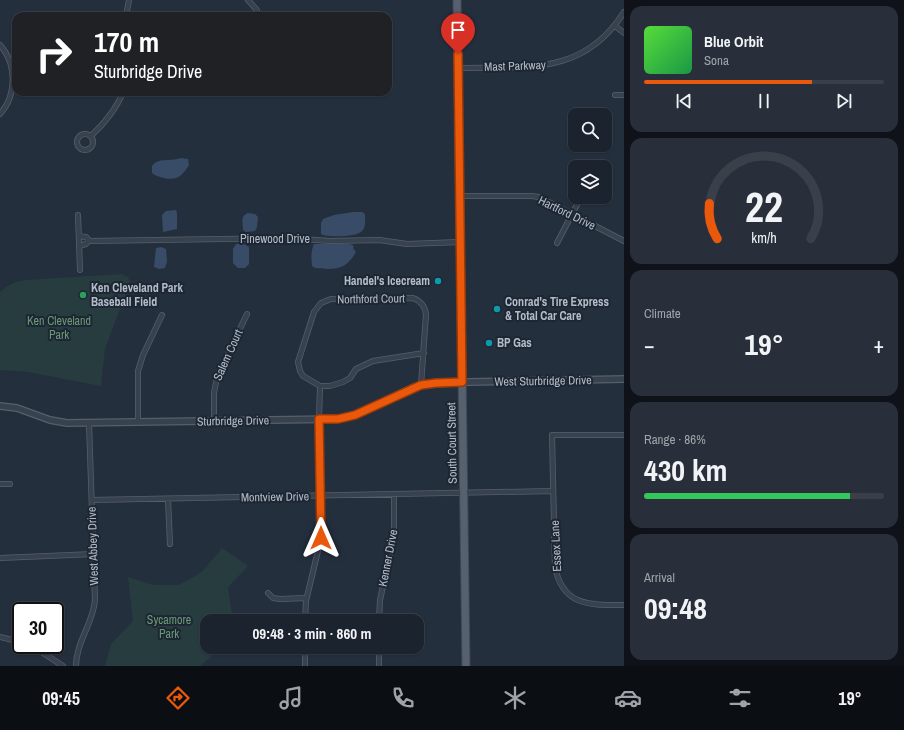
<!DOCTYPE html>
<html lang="en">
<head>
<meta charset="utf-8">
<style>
	body { margin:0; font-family:"Archivo Narrow",sans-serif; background:#282f3a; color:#f1f3f6; height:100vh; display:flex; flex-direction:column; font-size:15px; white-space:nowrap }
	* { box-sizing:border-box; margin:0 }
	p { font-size:13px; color:#a0a4aa }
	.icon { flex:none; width:22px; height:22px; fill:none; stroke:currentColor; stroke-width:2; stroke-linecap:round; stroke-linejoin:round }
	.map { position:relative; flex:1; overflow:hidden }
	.panel { display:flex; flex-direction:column; gap:6px; padding:6px; background:#0f1319; width:280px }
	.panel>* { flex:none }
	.top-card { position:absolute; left:12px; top:12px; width:380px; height:84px; border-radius:12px; box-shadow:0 1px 3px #0004,0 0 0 1px #39404a; background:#202124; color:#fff; overflow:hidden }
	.tools { position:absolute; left:568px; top:108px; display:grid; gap:8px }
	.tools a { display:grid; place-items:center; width:44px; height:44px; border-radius:8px; background:#1b232e; box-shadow:0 1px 3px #0004,0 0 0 1px #39404a; font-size:20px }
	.speed { position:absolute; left:12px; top:602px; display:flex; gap:8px; font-size:20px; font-weight:700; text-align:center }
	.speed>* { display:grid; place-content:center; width:52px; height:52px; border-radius:50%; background:#1b232e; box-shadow:0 1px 3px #0004,0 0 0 1px #39404a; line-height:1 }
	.speed .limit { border:2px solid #111; border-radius:6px; background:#fff; color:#111 }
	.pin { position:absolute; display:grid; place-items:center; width:34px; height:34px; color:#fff; margin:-41px -17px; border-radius:50% 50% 50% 0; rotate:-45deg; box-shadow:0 0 4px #0007 }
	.pin .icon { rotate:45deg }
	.me { position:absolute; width:44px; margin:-22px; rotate:0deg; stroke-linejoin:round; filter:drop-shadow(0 0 3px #0008) }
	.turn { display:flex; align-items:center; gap:14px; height:84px; padding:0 16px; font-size:18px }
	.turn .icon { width:52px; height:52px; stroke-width:2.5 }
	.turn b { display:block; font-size:28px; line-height:34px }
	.big { font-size:30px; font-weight:700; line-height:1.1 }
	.panel .tile { flex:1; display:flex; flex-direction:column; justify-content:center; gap:6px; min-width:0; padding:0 14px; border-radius:12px; background:#282f3a }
	.panel .dial { align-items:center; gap:0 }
	.dial svg { height:104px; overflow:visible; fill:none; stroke:#39404a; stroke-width:7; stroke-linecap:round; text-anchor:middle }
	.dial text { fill:#f1f3f6; stroke:none }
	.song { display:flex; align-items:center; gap:12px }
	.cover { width:48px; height:48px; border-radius:6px; background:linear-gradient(135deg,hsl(110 70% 55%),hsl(140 70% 35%)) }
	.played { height:4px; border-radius:2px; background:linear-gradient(90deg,#ea580c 70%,#39404a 70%) }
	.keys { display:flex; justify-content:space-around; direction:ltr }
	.heat { display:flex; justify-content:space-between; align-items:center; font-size:22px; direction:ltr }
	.charge { height:6px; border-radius:3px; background:linear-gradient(90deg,#34c759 86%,#39404a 0) }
	.trip { position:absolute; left:200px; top:614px; width:224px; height:40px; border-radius:12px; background:#1b232e; box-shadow:0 1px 3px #0004,0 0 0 1px #39404a; font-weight:700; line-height:40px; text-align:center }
	.tab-bar { display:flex; height:64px; justify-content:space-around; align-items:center; background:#0b0e12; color:#a0a4aa }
	.tab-bar .icon { width:28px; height:28px }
	.tab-bar .selected { color:#ea580c }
	.tab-bar b { font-size:18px; color:#f1f3f6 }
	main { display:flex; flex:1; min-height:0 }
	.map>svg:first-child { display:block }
	.green { fill:#263c3f }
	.water { fill:#394c67 }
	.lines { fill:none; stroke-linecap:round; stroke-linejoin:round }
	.minor-casing { stroke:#565f6c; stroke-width:6 }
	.tertiary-casing { stroke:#565f6c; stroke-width:8 }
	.primary-casing { stroke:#414a57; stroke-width:9 }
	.minor { stroke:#38414e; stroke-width:4.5 }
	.tertiary { stroke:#38414e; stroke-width:5.5 }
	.primary { stroke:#56606e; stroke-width:7 }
	.route-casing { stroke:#983908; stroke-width:10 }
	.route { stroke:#ea580c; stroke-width:7 }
	.culture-dot { fill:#0f9aa8; stroke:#1d2633; stroke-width:1.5 }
	.leisure-dot { fill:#2e9e5b; stroke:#1d2633; stroke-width:1.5 }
	.labels { text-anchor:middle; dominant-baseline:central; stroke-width:4; stroke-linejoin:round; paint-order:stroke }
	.street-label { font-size:12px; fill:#b4bcc9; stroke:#1d2633 }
	.poi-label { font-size:12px; font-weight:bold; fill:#b4bcc9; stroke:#1d2633; text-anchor:start }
	.park-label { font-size:12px; fill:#6b9a76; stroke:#1d2633 }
</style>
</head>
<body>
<main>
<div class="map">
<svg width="624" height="666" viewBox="0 0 624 666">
	<rect width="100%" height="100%" fill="#242f3e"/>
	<path class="green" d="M122 274 128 277 130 282 105 349 101 386 28 372 0 370V292C8 285 15 282 25 280Z
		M222 548 248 566 228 587 233 621H207V647H222L200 666H105L111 644 133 621 128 577 153 585H179L202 572Z"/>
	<path class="water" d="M180 158 188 159 189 165C182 176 177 181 164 178 160 177 156 176 152 173V166C158 157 171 162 180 158Z
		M176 210 177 213V229L163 232 162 215 166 211Z
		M353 212H362L365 214C365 218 366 226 363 230 360 237 327 238 321 234V223L323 219 334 215Z
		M248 213 255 214 258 217 257 227 255 231 246 232 243 230C243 223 240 216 248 213Z
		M236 244H244L249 247V264L245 268H238L233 263V249Z
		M314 244H350L354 246 353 248 356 252C346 270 335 270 315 268L312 266C311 258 311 250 314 244Z
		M161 247 166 249 167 261 165 268 159 269 154 267 156 248Z"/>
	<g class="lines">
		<g class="minor-casing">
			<path id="minor" d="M248 0 256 9 259 16
				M126 16 129 0
				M615 26 624 33
				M0 45C17 64 17 95 0 114
				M458 68C525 66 583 77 624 12
				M615 95H624
				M77 142a8 8 0 1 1 16 0a8 8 0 1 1-16 0Z
				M91 136C103 125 117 108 123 92
				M574 179H575
				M460 196H532L539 197 624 241
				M78 215 80 270
				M79 236 86 237 89 240 86 244 79 246
				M89 241 289 238 330 241 379 240 407 244 460 242
				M557 243 581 197
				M320 386H330L343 382 350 378 356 369 373 361 424 353
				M214 421V393L217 377 247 314
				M138 422V371L143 355 162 315
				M624 435H552L555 567C563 607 591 605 624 605
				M0 484H10
				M168 499 170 544
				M92 500 553 491
				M0 558 94 554
				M268 593 273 598 280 599 306 598
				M305 621 306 601 321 538V532L319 419 320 386 303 376 300 371 298 362 314 312 321 303 331 299 413 298C421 301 425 306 426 314L421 385
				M379 621 380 600 394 537V494
				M0 637 21 642
				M29 645 40 651 63 666
				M76 666C76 642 93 624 95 600L89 423
				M305 666V647
				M379 666V647"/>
		</g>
		<g class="tertiary-casing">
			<path id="tertiary" d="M0 406 17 408 50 420 67 423 338 419 355 415 414 387 428 384 469 382 624 379"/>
		</g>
		<g class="primary-casing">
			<path id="primary" d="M457 0 466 666"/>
		</g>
		<use href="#minor" class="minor"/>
		<use href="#tertiary" class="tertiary"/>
		<use href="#primary" class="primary"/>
	</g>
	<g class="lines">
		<g class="route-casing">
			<path id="route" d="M321 538 319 419H338L355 415 421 385 436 383 462 382 458 54"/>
		</g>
		<use href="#route" class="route"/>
	</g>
	<g class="culture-dot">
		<circle cx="438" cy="281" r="4"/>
		<circle cx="497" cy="309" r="4"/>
		<circle cx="489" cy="343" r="4"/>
	</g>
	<circle class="leisure-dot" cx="83" cy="295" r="4"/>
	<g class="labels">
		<g class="street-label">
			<text transform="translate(515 66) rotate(-2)">Mast Parkway</text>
			<text transform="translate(567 213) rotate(26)">Hartford Drive</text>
			<text x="275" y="239">Pinewood Drive</text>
			<text transform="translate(371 299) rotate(-1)">Northford Court</text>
			<text transform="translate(228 355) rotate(-66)">Salem Court</text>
			<text transform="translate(543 381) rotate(-1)">West Sturbridge Drive</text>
			<text transform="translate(233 421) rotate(-1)">Sturbridge Drive</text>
			<text transform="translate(452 443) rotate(-91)">South Court Street</text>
			<text transform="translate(275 497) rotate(-1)">Montview Drive</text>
			<text transform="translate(93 546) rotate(-92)">West Abbey Drive</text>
			<text transform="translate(556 546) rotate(-93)">Essex Lane</text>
			<text transform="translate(388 558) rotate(-79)">Kenner Drive</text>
		</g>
		<g class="poi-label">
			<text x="430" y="281" text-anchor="end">Handel's Icecream</text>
			<text x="91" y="288">Ken Cleveland Park<tspan x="91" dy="14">Baseball Field</tspan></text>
			<text x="505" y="302">Conrad's Tire Express<tspan x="505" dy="14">&amp; Total Car Care</tspan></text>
			<text x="497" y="343">BP Gas</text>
		</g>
		<g class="park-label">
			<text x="59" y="321">Ken Cleveland<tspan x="59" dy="14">Park</tspan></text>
			<text x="169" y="620">Sycamore<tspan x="169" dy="14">Park</tspan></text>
		</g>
	</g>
</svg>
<div class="tools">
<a><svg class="icon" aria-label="search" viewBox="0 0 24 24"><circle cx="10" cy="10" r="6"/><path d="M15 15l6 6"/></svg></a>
<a><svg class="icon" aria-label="layers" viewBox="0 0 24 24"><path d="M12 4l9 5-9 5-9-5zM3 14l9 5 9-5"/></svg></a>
</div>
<div class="speed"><div class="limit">30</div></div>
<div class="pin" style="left:458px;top:54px;background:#d93025"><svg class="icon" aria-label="arrive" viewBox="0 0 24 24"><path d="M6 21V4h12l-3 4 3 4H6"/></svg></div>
<svg class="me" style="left:321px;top:538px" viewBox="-20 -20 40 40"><path d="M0-17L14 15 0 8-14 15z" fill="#ea580c" stroke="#fff" stroke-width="4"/></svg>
<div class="trip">09:48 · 3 min · 860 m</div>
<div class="top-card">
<div class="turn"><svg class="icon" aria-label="right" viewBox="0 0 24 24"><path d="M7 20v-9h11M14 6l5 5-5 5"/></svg><div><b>170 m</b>Sturbridge Drive</div></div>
</div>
</div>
<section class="panel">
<div class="tile">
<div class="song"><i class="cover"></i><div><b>Blue Orbit</b><p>Sona</p></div></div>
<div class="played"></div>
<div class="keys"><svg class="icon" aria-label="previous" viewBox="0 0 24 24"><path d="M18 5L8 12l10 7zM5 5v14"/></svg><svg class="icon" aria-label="pause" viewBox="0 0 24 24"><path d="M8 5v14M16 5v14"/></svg><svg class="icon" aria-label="next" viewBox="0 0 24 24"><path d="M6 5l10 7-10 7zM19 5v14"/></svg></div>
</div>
<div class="tile dial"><svg viewBox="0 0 100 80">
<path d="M14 69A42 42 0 1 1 86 69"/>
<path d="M14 69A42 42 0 0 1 8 42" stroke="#ea580c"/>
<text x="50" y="56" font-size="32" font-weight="700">22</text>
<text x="50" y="72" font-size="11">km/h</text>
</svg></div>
<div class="tile"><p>Climate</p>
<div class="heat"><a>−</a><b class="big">19°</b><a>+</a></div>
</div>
<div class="tile"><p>Range · 86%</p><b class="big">430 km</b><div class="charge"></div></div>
<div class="tile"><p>Arrival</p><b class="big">09:48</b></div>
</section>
</main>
<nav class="tab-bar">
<b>09:45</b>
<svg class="icon selected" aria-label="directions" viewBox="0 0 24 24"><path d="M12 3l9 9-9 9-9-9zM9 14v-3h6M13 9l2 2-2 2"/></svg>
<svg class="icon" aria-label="music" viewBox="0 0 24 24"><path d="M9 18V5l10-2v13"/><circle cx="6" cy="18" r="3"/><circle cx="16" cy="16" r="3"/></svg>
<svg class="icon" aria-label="phone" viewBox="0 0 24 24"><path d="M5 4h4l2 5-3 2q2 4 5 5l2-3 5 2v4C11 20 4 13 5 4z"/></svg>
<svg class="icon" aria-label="climate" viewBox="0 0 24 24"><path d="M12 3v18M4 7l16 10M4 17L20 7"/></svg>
<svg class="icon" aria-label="car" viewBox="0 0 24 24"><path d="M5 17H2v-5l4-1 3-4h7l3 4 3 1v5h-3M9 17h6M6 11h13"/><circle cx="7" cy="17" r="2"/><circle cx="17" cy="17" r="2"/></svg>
<svg class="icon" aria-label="filters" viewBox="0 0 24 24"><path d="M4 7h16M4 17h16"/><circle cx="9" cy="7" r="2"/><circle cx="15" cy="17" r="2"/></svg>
<b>19°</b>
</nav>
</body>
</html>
